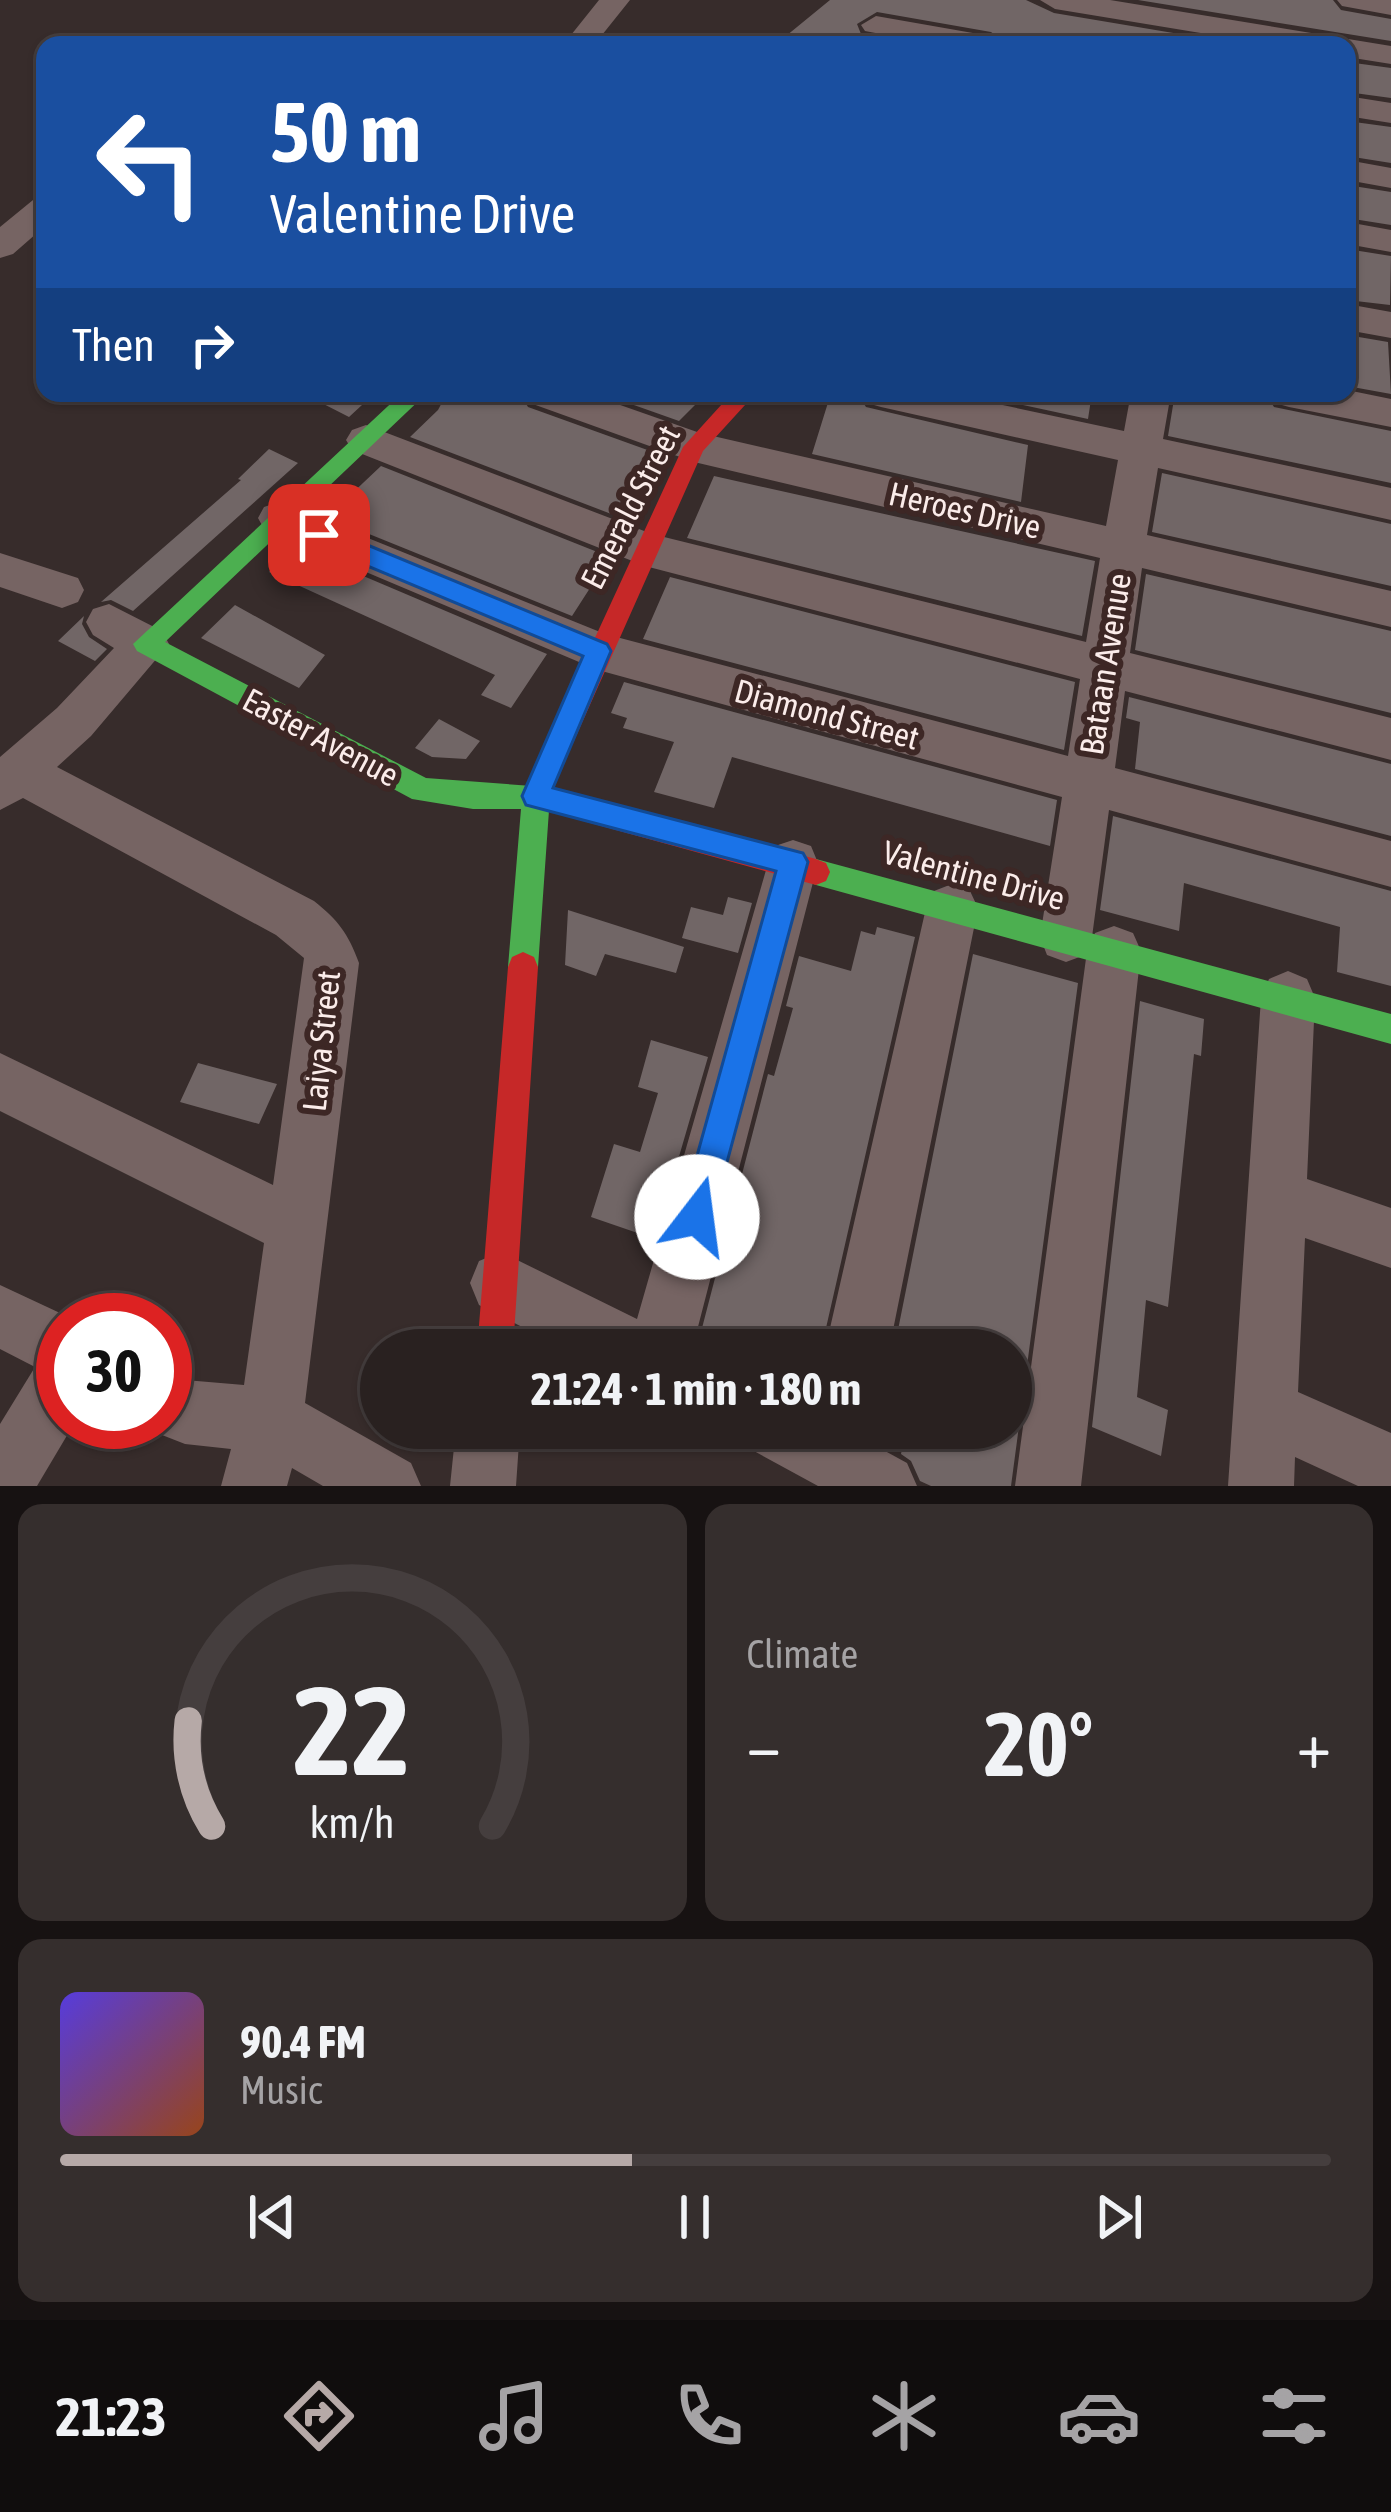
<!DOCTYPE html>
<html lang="en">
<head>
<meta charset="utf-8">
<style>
	body { margin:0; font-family:"Asap Condensed",sans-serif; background:#352e2d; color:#f1f3f6; height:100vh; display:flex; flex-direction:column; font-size:45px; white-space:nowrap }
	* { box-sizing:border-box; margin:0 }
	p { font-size:39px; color:#a5a3a5 }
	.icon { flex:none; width:66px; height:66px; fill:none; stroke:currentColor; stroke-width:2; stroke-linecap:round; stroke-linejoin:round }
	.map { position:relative; height:1486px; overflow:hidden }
	.sheet { display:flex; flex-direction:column; gap:18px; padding:18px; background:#171212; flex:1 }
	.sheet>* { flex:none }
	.hud { position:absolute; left:36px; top:36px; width:1320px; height:366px; border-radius:24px; box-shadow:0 3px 9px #0004,0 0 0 3px #453e3e; background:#1a4fa0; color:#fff; overflow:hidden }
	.speed { position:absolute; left:36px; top:1293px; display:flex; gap:24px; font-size:60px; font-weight:700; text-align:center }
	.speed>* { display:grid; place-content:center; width:156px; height:156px; border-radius:50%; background:#292120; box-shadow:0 3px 9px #0004,0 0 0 3px #453e3e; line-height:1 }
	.speed .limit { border:18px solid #d22; background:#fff; color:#111 }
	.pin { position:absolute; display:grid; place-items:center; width:102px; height:102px; color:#fff; margin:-51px; border-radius:24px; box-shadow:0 6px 18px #0006 }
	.me { position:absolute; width:132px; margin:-66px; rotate:15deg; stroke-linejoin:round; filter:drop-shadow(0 0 9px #0008) }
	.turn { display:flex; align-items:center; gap:42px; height:252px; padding:0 36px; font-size:54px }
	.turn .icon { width:156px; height:156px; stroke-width:2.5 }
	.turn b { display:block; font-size:84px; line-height:102px }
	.then { display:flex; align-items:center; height:114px; padding:0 36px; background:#0003; gap:24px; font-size:45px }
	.big { font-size:90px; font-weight:700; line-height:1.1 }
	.sheet .widget { flex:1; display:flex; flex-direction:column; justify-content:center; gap:18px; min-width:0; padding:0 42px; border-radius:24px; background:#352e2d }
	.sheet .dial { align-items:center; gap:0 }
	.dial svg { height:312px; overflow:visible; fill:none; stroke:#453e3e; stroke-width:7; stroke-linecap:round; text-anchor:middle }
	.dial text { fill:#f1f3f6; stroke:none }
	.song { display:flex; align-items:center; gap:36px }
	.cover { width:144px; height:144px; border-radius:18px; background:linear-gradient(135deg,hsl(250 70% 55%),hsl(20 70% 35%)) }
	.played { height:12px; border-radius:6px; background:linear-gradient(90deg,#b6a9a7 45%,#453e3e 45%) }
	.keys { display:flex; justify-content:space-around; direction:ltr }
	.heat { display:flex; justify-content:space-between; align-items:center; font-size:66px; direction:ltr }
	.sheet .tiles { flex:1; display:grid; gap:18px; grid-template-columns:1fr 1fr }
	.widget:last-child { grid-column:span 2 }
	.trip { position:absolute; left:360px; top:1329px; width:672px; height:120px; border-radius:60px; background:#292120; box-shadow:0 3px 9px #0004,0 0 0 3px #453e3e; font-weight:700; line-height:120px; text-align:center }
	.dock { display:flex; height:192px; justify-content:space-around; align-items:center; background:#100d0d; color:#a5a3a5 }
	.dock .icon { width:84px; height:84px }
	.dock .on { color:#b6a9a7 }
	.dock b { font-size:54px; color:#f1f3f6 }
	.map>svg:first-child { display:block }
	.building { fill:#716666 }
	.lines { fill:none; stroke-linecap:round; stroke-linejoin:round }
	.street { fill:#766463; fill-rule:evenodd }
	.fast { fill:#4caf50; fill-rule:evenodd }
	.jam { fill:#c62828; fill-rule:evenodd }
	.route { fill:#1a73e8; stroke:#114b97; stroke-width:3 }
	.labels { text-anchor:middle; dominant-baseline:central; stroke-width:12; stroke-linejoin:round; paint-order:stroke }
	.street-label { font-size:33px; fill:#fbecea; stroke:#3d2725 }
</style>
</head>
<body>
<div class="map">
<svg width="1391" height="1486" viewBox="0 0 1391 1486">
	<rect width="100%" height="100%" fill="#372c2b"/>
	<path class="building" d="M830 0H1026L1054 13 1245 45H1009L991 32 877 12 857 24 861 34 914 45H775Z
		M1138 0H1333L1341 10 1391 19V41Z
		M1347 62 1391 68V98L1347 92Z
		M1347 121 1391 127V163L1347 156Z
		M1347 185 1391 192V225L1347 218Z
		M1347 249 1391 256 1390 305 1347 300Z
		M1347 335 1388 342 1391 394 1347 386Z
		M302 393H375L349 417Z
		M447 393H520L528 407 653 452 644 460 655 462 627 520 410 437 438 410Z
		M600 393H707L679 421Z
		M831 393H857L866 407 1028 445 1021 502 812 454Z
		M968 393H1092L1088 419Z
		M1175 393H1265L1274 407 1391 431V483L1168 436Z
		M269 449 298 463 133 611 111 600 101 602 241 480 238 479Z
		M381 466 610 557 572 616 327 517Z
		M1162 473 1391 524V586L1152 532Z
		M714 476 1095 561 1082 636 687 538Z
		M295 547 547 654 511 708 481 695 495 675 269 572Z
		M1146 574 1391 631V713L1135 650Z
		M670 577 1075 682 1064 750 643 639Z
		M235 605 325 655 299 688 201 638Z
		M84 616 82 624 89 637 107 649 95 661 58 641Z
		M624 682 1057 800 1050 846 732 757 714 808 654 792 674 742 623 728 627 718 611 713Z
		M1129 697 1391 764V836L1135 769 1140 722 1126 718Z
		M439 719 480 741 466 759 432 757 415 748Z
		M1113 816 1391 891V986L1337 972 1340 927 1184 883 1179 931 1100 910Z
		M728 897 752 903 738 953 682 938 691 907 723 915Z
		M568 910 684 947 676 973 605 954 596 976 565 965Z
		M877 927 915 937 821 1350H753L701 1332 768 1074 774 1076 793 1008 786 1006 799 956 851 971 861 931 875 935Z
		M973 954 1078 983 1011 1486H931L920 1481 911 1461 901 1454 906 1428H1011V1350H894Z
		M1140 1001 1204 1019 1201 1056 1194 1054 1168 1307 1146 1300 1137 1397 1168 1410 1161 1456 1092 1427Z
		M651 1040 708 1057 655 1239 591 1217 614 1144 640 1152 658 1093 638 1087Z
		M198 1063 277 1084 259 1124 180 1102Z"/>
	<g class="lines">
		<path class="street" d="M599 0H630L594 45H563Z
			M1040 0H1110L1391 46V64L1347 57V45H1273L1055 9Z
			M1337 0H1391V15L1342 6Z
			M876 16 990 36 1005 45H938L865 31 861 25Z
			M1347 96 1391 103V123L1347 116Z
			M1347 160 1391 168V188L1347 180Z
			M45 197V226L13 254 0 258V227L33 200Z
			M1347 222 1391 230V252L1347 244Z
			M1347 304 1391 312V338L1347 330Z
			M1347 390 1391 399V427L1289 407 1275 403 1269 393Z
			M524 393H586L700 433 1106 526 1118 460 881 407 867 403 861 393H946L1124 431 1131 393H1171L1163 439 1391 488V520L1158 468 1147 535 1391 591V627L1142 568 1130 653 1391 718V760L1125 691 1115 768 1391 841V887L1109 810 1092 937 1085 955 1066 962 1047 955 1040 937 1062 797 598 670 264 529 258 518 264 507 279 502 605 634 1068 756 1080 679 645 566 352 450 346 440 352 430 366 425 652 534 1086 642 1100 558 694 462 530 403Z
			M0 553 78 578 84 590 78 602 62 608 0 587Z
			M109 604 162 631 169 644 91 736 57 767 314 901C338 920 348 933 359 963L305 1403 411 1463 421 1486H323L292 1468 287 1486H221L231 1449 185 1444 162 1435 157 1422H165V1388L185 1380 244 1385 264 1243 0 1111V1053L273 1185 304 958 276 935 23 798 0 810V757L57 708 114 648 93 635 86 622 93 609Z
			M793 840 811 846 818 863 692 1350H567L479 1305 470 1283 479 1261 501 1252 637 1319 768 863 775 846Z
			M952 884 970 891 978 908 889 1350H825L926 908 934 891Z
			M1114 926 1133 933 1141 951 1081 1486H1015L1087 951 1095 933Z
			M1288 971 1307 979 1315 998 1307 1179 1391 1208V1268L1305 1238 1298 1392 1391 1433V1486H1358L1295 1457 1294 1486H1228L1261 998 1269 979Z
			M0 1285 75 1320H63V1422H75L37 1486H0V1424L35 1367 0 1349Z
			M456 1428H520L516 1486H450Z
			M745 1428H843L907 1463 917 1486H818L754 1451Z"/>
		<path class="fast" d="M402 393H427L165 642 426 778 546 787 550 796 538 967 534 977 523 982 512 977 508 967 521 809H473L412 799 137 651 133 644Z
			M816 859 1391 1014V1044L816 885 806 881 802 872 806 863Z"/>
		<path class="jam" d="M732 393H756L703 451 553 788 816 859 826 863 830 872 826 881 816 885 536 808 526 805 522 796 683 447Z
			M523 952 534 957 538 967 513 1350H477L508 967 512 957Z"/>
	</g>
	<path class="route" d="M319 525 607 644 611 651 553 788 803 853 808 862 709 1229 697 1234 685 1229 680 1217 776 871 526 805 522 796 583 656 310 542V528Z"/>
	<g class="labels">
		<g class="street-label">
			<text transform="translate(630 507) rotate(-63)">Emerald Street</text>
			<text transform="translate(965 510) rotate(13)">Heroes Drive</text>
			<text transform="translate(1105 664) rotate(-81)">Bataan Avenue</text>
			<text transform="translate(827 714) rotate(15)">Diamond Street</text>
			<text transform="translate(321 737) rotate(28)">Easter Avenue</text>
			<text transform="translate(974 875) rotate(15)">Valentine Drive</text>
			<text transform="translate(321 1041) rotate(-84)">Laiya Street</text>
		</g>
	</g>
</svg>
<div class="speed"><div class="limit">30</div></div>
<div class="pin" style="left:319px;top:535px;background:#d93025"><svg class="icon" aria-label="arrive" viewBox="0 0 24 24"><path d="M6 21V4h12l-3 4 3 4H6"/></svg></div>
<svg class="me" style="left:697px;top:1217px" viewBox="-20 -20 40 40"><circle r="19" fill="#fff"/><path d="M0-13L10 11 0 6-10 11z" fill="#1a73e8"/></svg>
<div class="trip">21:24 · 1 min · 180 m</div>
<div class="hud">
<div class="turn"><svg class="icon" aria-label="left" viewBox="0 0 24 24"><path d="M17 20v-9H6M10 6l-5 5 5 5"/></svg><div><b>50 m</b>Valentine Drive</div></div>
<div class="then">Then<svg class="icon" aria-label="right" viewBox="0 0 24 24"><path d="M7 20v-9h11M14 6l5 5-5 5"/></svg></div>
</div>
</div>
<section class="sheet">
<div class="tiles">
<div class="widget dial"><svg viewBox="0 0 100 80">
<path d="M14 69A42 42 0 1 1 86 69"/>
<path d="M14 69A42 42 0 0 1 8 42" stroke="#b6a9a7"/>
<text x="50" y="56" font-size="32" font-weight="700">22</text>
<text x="50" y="72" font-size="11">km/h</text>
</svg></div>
<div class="widget"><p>Climate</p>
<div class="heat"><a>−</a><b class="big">20°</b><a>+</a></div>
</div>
<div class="widget">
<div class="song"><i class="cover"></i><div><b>90.4 FM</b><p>Music</p></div></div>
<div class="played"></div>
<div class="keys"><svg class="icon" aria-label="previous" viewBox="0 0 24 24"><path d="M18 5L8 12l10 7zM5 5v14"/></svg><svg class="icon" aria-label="pause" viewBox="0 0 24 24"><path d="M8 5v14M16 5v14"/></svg><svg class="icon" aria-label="next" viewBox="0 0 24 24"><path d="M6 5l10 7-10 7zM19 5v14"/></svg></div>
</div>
</div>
</section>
<nav class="dock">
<b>21:23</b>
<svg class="icon on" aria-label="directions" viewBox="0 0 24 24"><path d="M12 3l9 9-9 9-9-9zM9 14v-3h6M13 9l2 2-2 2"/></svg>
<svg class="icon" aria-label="music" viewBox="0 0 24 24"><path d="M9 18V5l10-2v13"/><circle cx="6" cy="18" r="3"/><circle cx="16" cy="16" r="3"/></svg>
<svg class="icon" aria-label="phone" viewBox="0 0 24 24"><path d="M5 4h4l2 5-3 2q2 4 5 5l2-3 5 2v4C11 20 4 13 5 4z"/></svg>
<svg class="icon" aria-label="climate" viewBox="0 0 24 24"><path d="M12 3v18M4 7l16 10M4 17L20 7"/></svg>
<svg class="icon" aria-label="car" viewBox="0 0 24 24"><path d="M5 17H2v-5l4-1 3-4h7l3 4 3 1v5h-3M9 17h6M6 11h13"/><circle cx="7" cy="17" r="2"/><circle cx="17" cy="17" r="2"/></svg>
<svg class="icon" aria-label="filters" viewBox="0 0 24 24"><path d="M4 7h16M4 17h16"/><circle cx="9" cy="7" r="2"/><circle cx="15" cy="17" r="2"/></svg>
</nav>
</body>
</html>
